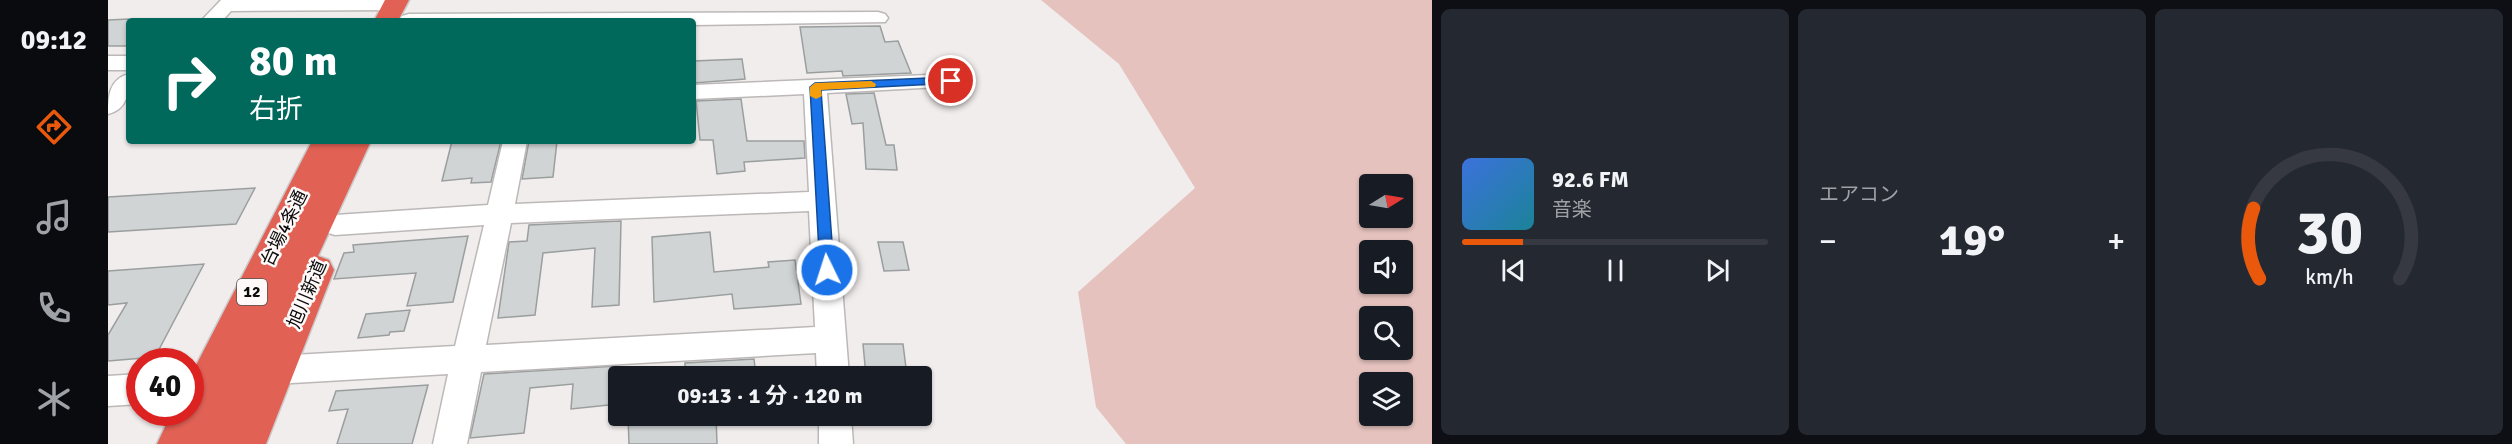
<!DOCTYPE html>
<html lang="ja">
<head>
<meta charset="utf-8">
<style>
	body { margin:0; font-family:Signika,"Noto Sans JP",sans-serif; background:#242831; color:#f1f3f6; height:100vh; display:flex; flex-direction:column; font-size:22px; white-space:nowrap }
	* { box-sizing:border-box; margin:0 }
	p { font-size:20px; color:#9ea1a6 }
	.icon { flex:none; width:33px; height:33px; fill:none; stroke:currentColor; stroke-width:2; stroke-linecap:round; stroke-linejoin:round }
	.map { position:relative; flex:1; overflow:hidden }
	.details { display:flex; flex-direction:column; gap:9px; padding:9px; background:#0d0f14; width:1080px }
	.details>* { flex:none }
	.top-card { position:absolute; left:18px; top:18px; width:570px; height:126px; border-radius:6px; box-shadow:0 2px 4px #0004; background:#00695c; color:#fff; overflow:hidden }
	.needle { width:39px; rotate:79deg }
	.fabs { position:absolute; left:1251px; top:174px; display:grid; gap:12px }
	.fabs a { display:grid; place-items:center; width:54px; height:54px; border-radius:6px; background:#171b24; box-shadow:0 2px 4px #0004; font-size:30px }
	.speed { position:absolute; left:18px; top:348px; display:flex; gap:12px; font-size:30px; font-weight:700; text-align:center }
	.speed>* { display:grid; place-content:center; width:78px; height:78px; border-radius:50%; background:#171b24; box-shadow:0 2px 4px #0004; line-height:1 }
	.speed .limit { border:9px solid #d22; background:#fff; color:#111 }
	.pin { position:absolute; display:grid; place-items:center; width:51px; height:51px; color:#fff; margin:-26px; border:3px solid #fff; border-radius:50%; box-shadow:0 2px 6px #0007 }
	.me { position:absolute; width:66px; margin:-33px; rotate:356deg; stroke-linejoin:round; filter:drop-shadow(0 0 4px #0008) }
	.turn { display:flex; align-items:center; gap:21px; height:126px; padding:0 24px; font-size:27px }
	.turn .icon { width:78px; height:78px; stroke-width:2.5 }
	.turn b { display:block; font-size:42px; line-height:51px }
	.big { font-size:45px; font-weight:700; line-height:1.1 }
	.details .widget { flex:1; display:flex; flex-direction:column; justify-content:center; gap:9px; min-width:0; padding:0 21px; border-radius:9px; background:#242831 }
	.details .dial { align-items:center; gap:0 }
	.dial svg { height:156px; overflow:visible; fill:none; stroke:#363941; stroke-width:7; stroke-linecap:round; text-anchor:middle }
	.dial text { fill:#f1f3f6; stroke:none }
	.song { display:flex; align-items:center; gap:18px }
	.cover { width:72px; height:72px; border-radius:9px; background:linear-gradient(135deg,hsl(220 70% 55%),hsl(190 70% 35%)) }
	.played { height:6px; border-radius:3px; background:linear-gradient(90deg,#ea580c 20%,#363941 20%) }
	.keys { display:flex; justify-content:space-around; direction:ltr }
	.heat { display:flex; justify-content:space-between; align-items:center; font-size:33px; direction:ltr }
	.details .tiles { flex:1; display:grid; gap:9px; grid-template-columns:repeat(3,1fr) }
	.trip { position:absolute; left:500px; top:366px; width:324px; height:60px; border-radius:6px; background:#171b24; box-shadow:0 2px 4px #0004; font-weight:700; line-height:60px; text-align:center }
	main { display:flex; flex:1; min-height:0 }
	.menu { display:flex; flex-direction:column; width:108px; justify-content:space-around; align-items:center; background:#090b0e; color:#9ea1a6 }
	.menu .icon { width:42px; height:42px }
	.menu .on { color:#ea580c }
	.menu b { font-size:27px; color:#f1f3f6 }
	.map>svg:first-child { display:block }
	.green { fill:#e5c2bd; fill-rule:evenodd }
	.building { fill:#d0d4d4; stroke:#9a9e9e; stroke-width:1.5 }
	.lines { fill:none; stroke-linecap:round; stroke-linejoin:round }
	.minor-casing { stroke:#bcb8b7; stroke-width:3 }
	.highway-casing { stroke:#cac9c9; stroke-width:3 }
	.minor { fill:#fff; fill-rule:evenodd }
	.highway { fill:#e26155; fill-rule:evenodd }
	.route { fill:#1a73e8; stroke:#114b97; stroke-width:1.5 }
	.slow { fill:#f59e0b }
	.labels { text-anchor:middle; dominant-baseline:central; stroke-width:5; stroke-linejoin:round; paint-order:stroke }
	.shield { fill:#fffaf9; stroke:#555352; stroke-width:1.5 }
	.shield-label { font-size:16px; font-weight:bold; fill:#0c0b0b }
	.street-label { font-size:18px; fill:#0c0b0b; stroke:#fffaf9 }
</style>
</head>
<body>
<main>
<nav class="menu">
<b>09:12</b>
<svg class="icon on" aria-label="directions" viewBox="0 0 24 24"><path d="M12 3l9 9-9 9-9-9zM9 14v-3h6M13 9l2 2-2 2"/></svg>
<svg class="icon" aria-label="music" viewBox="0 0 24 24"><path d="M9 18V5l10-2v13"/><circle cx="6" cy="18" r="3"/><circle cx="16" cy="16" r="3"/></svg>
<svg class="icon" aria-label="phone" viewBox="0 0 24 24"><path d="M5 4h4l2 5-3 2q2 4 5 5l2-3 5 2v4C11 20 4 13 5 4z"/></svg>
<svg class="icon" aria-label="climate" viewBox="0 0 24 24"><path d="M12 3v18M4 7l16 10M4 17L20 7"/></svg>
</nav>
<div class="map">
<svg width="1324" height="444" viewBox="0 0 1324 444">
	<rect width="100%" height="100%" fill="#f1edec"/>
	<path class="green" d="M933 0H1324V444H1018L988 407 970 292 1087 188 1011 64ZM1262 184H1294V218H1262ZM1262 250H1294V284H1262ZM1262 316H1294V350H1262ZM1262 382H1294V416H1262Z"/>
	<path class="building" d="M21 19V46H0V20Z
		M772 26 777 42 790 41 803 73 735 76 734 71 699 73 692 27Z
		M634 59 637 79 586 83 585 61Z
		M766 93 778 145H786L789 170 758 169 755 123 744 124 738 94Z
		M633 99 639 141H696L697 158 636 162 637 171 609 174 605 140H592L588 101Z
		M344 141H393L383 182 363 183 364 178 334 181Z
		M421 141H449L445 177 414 179Z
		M147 188 128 224 0 232V197Z
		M513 221 511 305 484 307 487 248 435 253 427 315 390 318 401 242 419 241 421 225Z
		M602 232 606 272 661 267 660 262 687 260 693 304 626 309 624 294 546 302 544 237Z
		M360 236 345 302 299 306 308 273 226 279 236 253 246 252 245 245Z
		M770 242H795L801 270 776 271Z
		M96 264 47 357 0 361V335L19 303 0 305V271Z
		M302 310 296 331 282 332 281 335 250 338 258 314Z
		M755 344H795L799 376H758Z
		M646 359 648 376H577V363Z
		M510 366V404L463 409 465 384 422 388 416 433 362 438 376 374Z
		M320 385 304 444H229L240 409 221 411 228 391Z
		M520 416H608L609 444H521Z"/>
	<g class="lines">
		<g class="minor-casing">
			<path id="minor" d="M113 0H293L296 4 293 8 286 10 123 11 114 21H93Z
				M770 12 777 14 780 18 777 22 585 25V21L291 20 294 16 301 14Z
				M0 56H21V70H0Z
				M21 74C21 92 20 109 0 114 0 97 1 79 21 74Z
				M843 74 851 76 854 81 851 86 719 93 741 376H709L708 353 373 372 359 444H325L340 374 167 384 150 388 139 384 134 374 139 364 167 356 347 346 376 225 227 235 217 232 213 225 217 218 227 215 380 205 395 141H419L407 204 701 192 696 94 585 99V85ZM701 211 707 327 378 345 403 223Z
				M32 374V404L0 406V376Z
				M711 416H743L745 444H711Z"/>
		</g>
		<g class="highway-casing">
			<path id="highway" d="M277 0H301L290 21H266Z
				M204 141H263L210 256 221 260 226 270 158 444H49L64 412H82V377Z"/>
		</g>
		<use href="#minor" class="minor"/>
		<use href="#highway" class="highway"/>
	</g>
	<path class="route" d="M843 77 849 81 847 83 713 90 726 270 724 274H714L712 270 702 87 707 83Z"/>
	<path class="slow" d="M763 81 768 84 767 87 713 90 714 96 708 99 702 96V87L707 83Z"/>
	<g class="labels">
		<rect class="shield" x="129" y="279" width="30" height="26" rx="4.5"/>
		<g class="shield-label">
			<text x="144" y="292">12</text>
		</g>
		<g class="street-label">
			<text transform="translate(176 228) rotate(-64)">台場4条通</text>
			<text transform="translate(199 294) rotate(-67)">旭川新道</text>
		</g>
	</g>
</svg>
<div class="fabs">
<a><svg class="needle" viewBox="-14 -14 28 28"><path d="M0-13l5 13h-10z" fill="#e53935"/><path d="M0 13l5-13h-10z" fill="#9ea1a6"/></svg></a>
<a><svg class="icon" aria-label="sound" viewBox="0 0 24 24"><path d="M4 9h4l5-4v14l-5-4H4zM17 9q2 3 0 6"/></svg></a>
<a><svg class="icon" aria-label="search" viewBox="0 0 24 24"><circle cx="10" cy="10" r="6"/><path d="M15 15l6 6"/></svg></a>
<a><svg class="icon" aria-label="layers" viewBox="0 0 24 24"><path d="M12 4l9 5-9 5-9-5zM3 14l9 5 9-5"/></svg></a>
</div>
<div class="speed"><div class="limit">40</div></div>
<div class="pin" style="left:843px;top:81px;background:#d93025"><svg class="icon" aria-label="arrive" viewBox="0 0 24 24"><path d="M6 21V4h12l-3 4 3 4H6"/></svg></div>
<svg class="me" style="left:719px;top:270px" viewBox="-20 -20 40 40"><circle r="17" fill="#1a73e8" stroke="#fff" stroke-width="3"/><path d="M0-11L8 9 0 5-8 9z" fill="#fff"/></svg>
<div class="trip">09:13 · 1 分 · 120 m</div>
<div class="top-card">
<div class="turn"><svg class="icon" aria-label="right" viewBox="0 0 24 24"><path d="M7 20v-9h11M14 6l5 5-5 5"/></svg><div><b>80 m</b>右折</div></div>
</div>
</div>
<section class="details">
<div class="tiles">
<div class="widget">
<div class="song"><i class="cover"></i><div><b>92.6 FM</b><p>音楽</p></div></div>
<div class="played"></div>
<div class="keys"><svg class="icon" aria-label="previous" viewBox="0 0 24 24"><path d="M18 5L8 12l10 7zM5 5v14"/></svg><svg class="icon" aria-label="pause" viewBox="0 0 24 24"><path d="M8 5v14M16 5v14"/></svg><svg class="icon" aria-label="next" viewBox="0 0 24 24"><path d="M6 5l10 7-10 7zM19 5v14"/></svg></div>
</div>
<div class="widget"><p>エアコン</p>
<div class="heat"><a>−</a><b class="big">19°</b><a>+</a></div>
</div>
<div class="widget dial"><svg viewBox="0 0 100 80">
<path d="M14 69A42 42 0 1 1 86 69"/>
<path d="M14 69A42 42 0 0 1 11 33" stroke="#ea580c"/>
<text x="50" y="56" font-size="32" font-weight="700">30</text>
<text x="50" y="72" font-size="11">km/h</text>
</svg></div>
</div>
</section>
</main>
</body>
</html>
